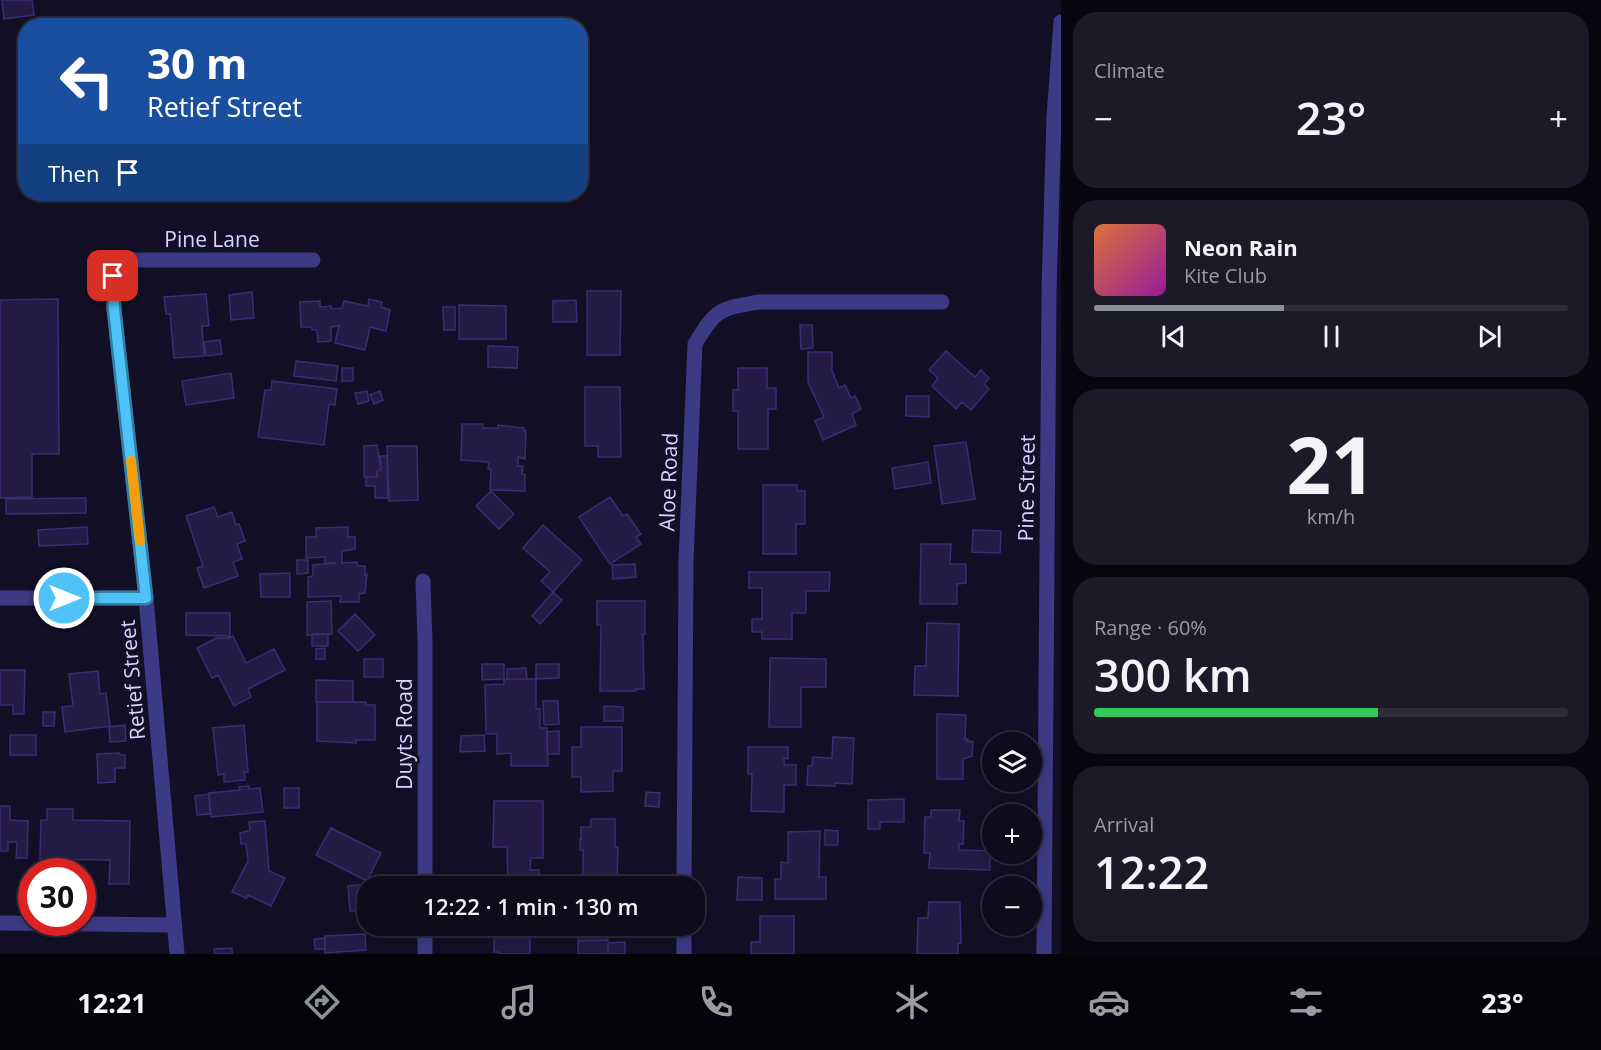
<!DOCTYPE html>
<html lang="en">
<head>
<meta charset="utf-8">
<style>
	body { margin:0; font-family:"Open Sans",sans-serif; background:#1c1929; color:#f1f3f6; height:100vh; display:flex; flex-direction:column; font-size:22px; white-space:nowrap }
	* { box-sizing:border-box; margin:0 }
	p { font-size:20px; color:#9b9ba3 }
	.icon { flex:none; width:33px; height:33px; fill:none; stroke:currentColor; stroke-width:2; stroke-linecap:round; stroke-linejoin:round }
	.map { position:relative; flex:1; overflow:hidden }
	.side { display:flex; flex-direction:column; gap:12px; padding:12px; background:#08060f; width:540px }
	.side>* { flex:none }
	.banner { position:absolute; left:18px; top:18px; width:570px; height:183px; border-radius:24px; box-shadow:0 3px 15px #0003,0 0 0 2px #2e2b3b; background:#1a4fa0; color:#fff; overflow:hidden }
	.buttons { position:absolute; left:982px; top:732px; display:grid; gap:12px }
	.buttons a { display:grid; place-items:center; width:60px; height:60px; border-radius:50%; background:#0e0b1c; box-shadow:0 3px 15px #0003,0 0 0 2px #2e2b3b; font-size:30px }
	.speed { position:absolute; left:18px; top:858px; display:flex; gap:12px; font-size:30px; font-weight:700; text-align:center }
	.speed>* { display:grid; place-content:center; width:78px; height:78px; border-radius:50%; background:#0e0b1c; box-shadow:0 3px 15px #0003,0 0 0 2px #2e2b3b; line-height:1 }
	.speed .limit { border:9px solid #d22; background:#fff; color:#111 }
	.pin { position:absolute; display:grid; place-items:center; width:51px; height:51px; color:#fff; margin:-26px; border-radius:12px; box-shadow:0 3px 9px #0006 }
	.me { position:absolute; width:66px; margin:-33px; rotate:90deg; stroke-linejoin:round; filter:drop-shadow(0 0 4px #0008) }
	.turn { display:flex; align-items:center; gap:21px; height:126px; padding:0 30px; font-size:27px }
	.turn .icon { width:78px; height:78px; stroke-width:2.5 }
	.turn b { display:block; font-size:42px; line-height:51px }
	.then { display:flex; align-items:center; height:57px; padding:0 30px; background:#0003; gap:12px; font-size:22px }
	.big { font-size:45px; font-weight:600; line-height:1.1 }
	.side .widget { flex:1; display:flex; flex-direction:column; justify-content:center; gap:9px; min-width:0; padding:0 21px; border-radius:24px; background:#1c1929 }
	.side .dial { align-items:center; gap:0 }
	.dial b { font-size:78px; line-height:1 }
	.song { display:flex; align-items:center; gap:18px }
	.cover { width:72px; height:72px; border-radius:9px; background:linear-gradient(135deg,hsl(20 70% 55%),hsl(300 70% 35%)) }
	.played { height:6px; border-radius:3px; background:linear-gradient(90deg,#8c9099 40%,#2e2b3b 40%) }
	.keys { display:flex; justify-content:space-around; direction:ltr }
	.heat { display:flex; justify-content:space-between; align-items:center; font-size:33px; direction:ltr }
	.charge { height:9px; border-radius:4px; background:linear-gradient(90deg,#34c759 60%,#2e2b3b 0) }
	.trip { position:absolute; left:357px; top:876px; width:348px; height:60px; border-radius:24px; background:#0e0b1c; box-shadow:0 3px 15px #0003,0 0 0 2px #2e2b3b; font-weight:600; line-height:60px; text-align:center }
	.menu { display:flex; height:96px; justify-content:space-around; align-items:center; background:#06040b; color:#9b9ba3 }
	.menu .icon { width:42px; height:42px }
	.menu .active { color:#8c9099 }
	.menu b { font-size:27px; color:#f1f3f6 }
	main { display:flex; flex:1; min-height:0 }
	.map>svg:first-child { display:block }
	.building { fill:#241b47; stroke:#3b2d73; stroke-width:1.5 }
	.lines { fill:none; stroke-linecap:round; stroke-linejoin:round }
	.minor { stroke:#3d3a85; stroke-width:15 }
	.route-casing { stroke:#337fa1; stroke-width:15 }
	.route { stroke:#4fc3f7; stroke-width:10 }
	.slow { stroke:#f59e0b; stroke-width:10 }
	.labels { text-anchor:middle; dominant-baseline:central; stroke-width:6; stroke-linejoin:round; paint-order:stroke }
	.street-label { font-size:21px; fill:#d9d4ff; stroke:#130f26 }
</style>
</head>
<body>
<main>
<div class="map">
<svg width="1061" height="954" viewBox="0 0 1061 954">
	<rect width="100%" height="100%" fill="#130f26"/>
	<path class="building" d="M2 0H32L34 15 4 19Z
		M587 291H621L620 355H587Z
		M252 292 254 318 231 320 229 295Z
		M206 294 209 326H202L204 356 174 358 170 314H166L164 297Z
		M58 299 59 454H32V497L0 498V300Z
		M369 299 382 302 381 307 390 310 386 331 370 327 365 350 335 343 339 326 331 327V341L318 342 317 330H312V327H301L300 302 320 301V307L331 306V309L342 308 344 301 368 306Z
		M576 300 577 322H553V301Z
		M459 305 506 306V339H459Z
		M443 307H455V330H444Z
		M800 325H812L813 348 801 349Z
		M220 340 222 354 206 356 204 342Z
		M488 346 518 347 517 368 488 367Z
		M946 351 975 377 981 370 989 378 984 384 989 389 971 410 962 402 956 409 932 386 938 378 929 370Z
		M808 352H832V371L839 388 845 385 851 398 855 396 861 409 852 414 856 425 823 440 815 421 824 417 808 382Z
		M296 361 338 366 336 381 294 376Z
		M342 368H353V381H342Z
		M738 368H767V388H776V409H768V449H738V411H733V390H738Z
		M231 373 234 398 186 405 182 381Z
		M272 381 337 389 335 405 329 404 324 445 258 437 265 390H271Z
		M585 387H620L621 457H598V446H585Z
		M367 391 369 401 358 404 355 393Z
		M380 391 383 400 374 404 370 395Z
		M906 396H929V417L906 416Z
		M462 424H483V428H498V425L524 428V431H526L525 459 518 457V466H523L522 474H525V491L490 490 491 469H488L489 462 461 460Z
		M966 442 975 499 942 504 934 446Z
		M377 445 381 470 377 471V477H364V446Z
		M387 446H417L418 500 389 501Z
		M380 456H387L388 498H375V486H366V477H377V471L381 470Z
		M928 462 931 483 895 489 892 468Z
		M763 485H797V491H805V524H796V554H763Z
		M491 491 514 514 499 529 476 506Z
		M610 497 623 516 627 514 641 534 636 537 641 544 610 564 579 517Z
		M86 498V513L6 514V499Z
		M214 507 218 517 232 512 236 525 239 524 245 541 237 544 242 559 233 562 238 576 204 588 197 568 203 566 186 516Z
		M543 525 582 560 553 592 541 581 550 572 523 548Z
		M87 527 88 544 39 546 38 530Z
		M348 527V537H355V549L342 551V563L357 562 358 566H365V575L367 574 365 593 359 594V602H340L341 596 308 597V577L313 576V565L336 563H325V557L306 558V537H316V528Z
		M973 530 1001 531 1000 553 972 552Z
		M921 544H951L950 564H966V583L957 584V604H920Z
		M297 560H308V573L297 574Z
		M635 564 636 577 613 579 612 565Z
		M749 572H830L829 591H806V613H792V639H762V632H752V619H762V588H749Z
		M290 573V597H261L260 574Z
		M553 592 562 600 540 624 532 616Z
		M331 601 332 634 307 635V602Z
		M597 601H645V634H643L644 689H636V691H600L601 625H597Z
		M186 613H230V636L186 635Z
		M355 614 375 635 358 651 338 631Z
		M927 623 959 624 958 696 914 695 915 666H926Z
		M312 634H328V646H312Z
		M233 636 246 663 274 649 285 670 248 689 251 697 234 706 218 675 212 678 197 648 216 638H228Z
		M325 648V659H316V649Z
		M770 658 826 659V687H801V727H769Z
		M364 659H383V677H364Z
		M482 664H504V679L482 680Z
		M536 664H559V678L536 679Z
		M526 668 527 679H507V669Z
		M0 670H25L24 714H13V705H0Z
		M98 671 100 694 106 693 110 726 65 732 62 707 73 706 69 674Z
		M504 679H536V709H540V728H547L548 766H511V753L497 754V734H486L485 685 504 684Z
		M316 680 353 681V702H316Z
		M543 701H558L559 724 544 725Z
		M317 702H366V705H375V740H356V743L317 741Z
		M604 706 623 707V721H604Z
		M43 712H55L54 726H43Z
		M937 714 966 715 965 739H968L967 741 973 742 972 756 963 759V779H937Z
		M125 725 126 741 110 742 109 727Z
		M244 725 248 772H244L245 780 224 782V774L218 775 213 728Z
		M581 727H622V771H613V791L581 792V777H572V747H581Z
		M559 731V754H547V732Z
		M10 735H36V755H10Z
		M484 735 485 751 460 752 461 736Z
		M833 737 854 738 852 784 835 783V786L807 785 808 766H812L813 757 832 758Z
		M748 747H788V759L784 758V765H796V785H784V812L751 811 752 774H748Z
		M119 753 120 755H125V768H115V782L98 783 97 754Z
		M249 786V789L260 788 263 812 211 817 209 793 240 790 239 787Z
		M284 788H299V808H284Z
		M646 792 660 793 659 807 645 806Z
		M209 794 210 814 197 815 195 796Z
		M904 799V822H880V829H868V800Z
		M494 801H543V858H531L530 870H539V881L508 880 507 847H493Z
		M0 806H10V820L28 821 27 858H16L17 842H8V851H0Z
		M47 809H73V820L130 821 129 884H109L110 860 40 859 41 820H47Z
		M931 810H960L959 821H964L963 844H959V850L990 851V870L929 868 930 853H924L925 817H931Z
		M591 819H615V847H618L617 879H615V886H583V850H580V839H581V827H591Z
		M265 821 269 871 285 878 271 906 248 895 246 898 232 892 248 861 246 844H241L240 833 250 830 249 822Z
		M331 828 381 853 367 881 316 855Z
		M825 830 838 831V845H825Z
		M820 831 819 877H826V899H775V879H781V862L788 863V832Z
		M738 877 762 878V900H737Z
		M369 884 370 886H368V910L350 911 348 886Z
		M929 902H960L961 943 958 944V954H917L918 918H928Z
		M760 916H794V954H751V942H760Z
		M494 926H530V954H499V952H494Z
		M535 926H550V932H535Z
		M606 930 607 940 578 941 577 931Z
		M365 934 366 950 325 953V936Z
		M325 938V949H315L314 939Z
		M608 940V954H578V941Z
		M625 942V954H608V943Z
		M232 948V954H215L214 949Z"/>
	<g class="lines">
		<path class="minor" d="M423 581 425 643V886
			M0 598H146
			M684 886 686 561 695 344C716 309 719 309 758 302H942
			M0 923 174 925
			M425 926V954
			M177 954 146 598 114 309 112 260H313
			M684 954V926
			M1044 954 1049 291 1054 117 1061 22"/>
	</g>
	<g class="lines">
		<g class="route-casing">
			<path id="route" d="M64 598H146L114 309 113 276"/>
		</g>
		<use href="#route" class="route"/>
		<path class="slow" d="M131 461 140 541"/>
	</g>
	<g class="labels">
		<g class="street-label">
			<text x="212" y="239">Pine Lane</text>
			<text transform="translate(668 482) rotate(-88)">Aloe Road</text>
			<text transform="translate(1026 488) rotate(-89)">Pine Street</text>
			<text transform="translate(132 680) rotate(-95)">Retief Street</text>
			<text transform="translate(404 734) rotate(-90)">Duyts Road</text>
		</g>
	</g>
</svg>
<div class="buttons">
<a><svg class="icon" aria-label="layers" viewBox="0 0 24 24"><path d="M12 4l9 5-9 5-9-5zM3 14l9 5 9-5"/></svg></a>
<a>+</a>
<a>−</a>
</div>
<div class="speed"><div class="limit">30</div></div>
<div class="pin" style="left:113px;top:276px;background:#d93025"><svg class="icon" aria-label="arrive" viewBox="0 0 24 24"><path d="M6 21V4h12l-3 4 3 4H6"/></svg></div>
<svg class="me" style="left:64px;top:598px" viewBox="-20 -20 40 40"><circle r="17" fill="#4fc3f7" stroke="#fff" stroke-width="3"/><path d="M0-11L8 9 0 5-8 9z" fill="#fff"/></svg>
<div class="trip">12:22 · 1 min · 130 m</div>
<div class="banner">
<div class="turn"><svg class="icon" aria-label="left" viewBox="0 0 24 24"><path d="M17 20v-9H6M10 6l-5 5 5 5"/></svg><div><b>30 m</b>Retief Street</div></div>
<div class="then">Then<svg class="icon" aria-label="arrive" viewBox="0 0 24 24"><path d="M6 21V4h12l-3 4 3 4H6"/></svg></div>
</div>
</div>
<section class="side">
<div class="widget"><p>Climate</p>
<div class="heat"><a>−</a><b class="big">23°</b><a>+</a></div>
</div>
<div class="widget">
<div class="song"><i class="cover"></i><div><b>Neon Rain</b><p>Kite Club</p></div></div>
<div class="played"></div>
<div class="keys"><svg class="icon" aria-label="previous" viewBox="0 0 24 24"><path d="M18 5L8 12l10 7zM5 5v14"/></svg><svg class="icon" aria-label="pause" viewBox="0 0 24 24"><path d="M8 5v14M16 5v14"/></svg><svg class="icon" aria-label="next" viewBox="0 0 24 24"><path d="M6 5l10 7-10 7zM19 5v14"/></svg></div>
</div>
<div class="widget dial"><b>21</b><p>km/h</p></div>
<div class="widget"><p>Range · 60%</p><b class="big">300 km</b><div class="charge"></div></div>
<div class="widget"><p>Arrival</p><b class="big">12:22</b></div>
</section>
</main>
<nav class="menu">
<b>12:21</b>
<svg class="icon active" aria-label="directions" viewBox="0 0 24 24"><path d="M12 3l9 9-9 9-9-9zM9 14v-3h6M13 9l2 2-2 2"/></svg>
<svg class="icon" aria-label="music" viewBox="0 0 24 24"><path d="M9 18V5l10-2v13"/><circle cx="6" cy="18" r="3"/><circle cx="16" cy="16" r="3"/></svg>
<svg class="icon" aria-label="phone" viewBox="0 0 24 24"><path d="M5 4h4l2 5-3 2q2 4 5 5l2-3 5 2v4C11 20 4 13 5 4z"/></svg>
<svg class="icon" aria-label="climate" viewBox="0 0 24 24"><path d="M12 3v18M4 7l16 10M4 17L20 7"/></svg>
<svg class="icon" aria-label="car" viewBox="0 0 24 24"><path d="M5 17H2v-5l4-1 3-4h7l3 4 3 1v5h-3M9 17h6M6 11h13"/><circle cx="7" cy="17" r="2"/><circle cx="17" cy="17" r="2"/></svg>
<svg class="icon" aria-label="filters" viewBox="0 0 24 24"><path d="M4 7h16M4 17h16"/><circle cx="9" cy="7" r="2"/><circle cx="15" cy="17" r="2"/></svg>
<b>23°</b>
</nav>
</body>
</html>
